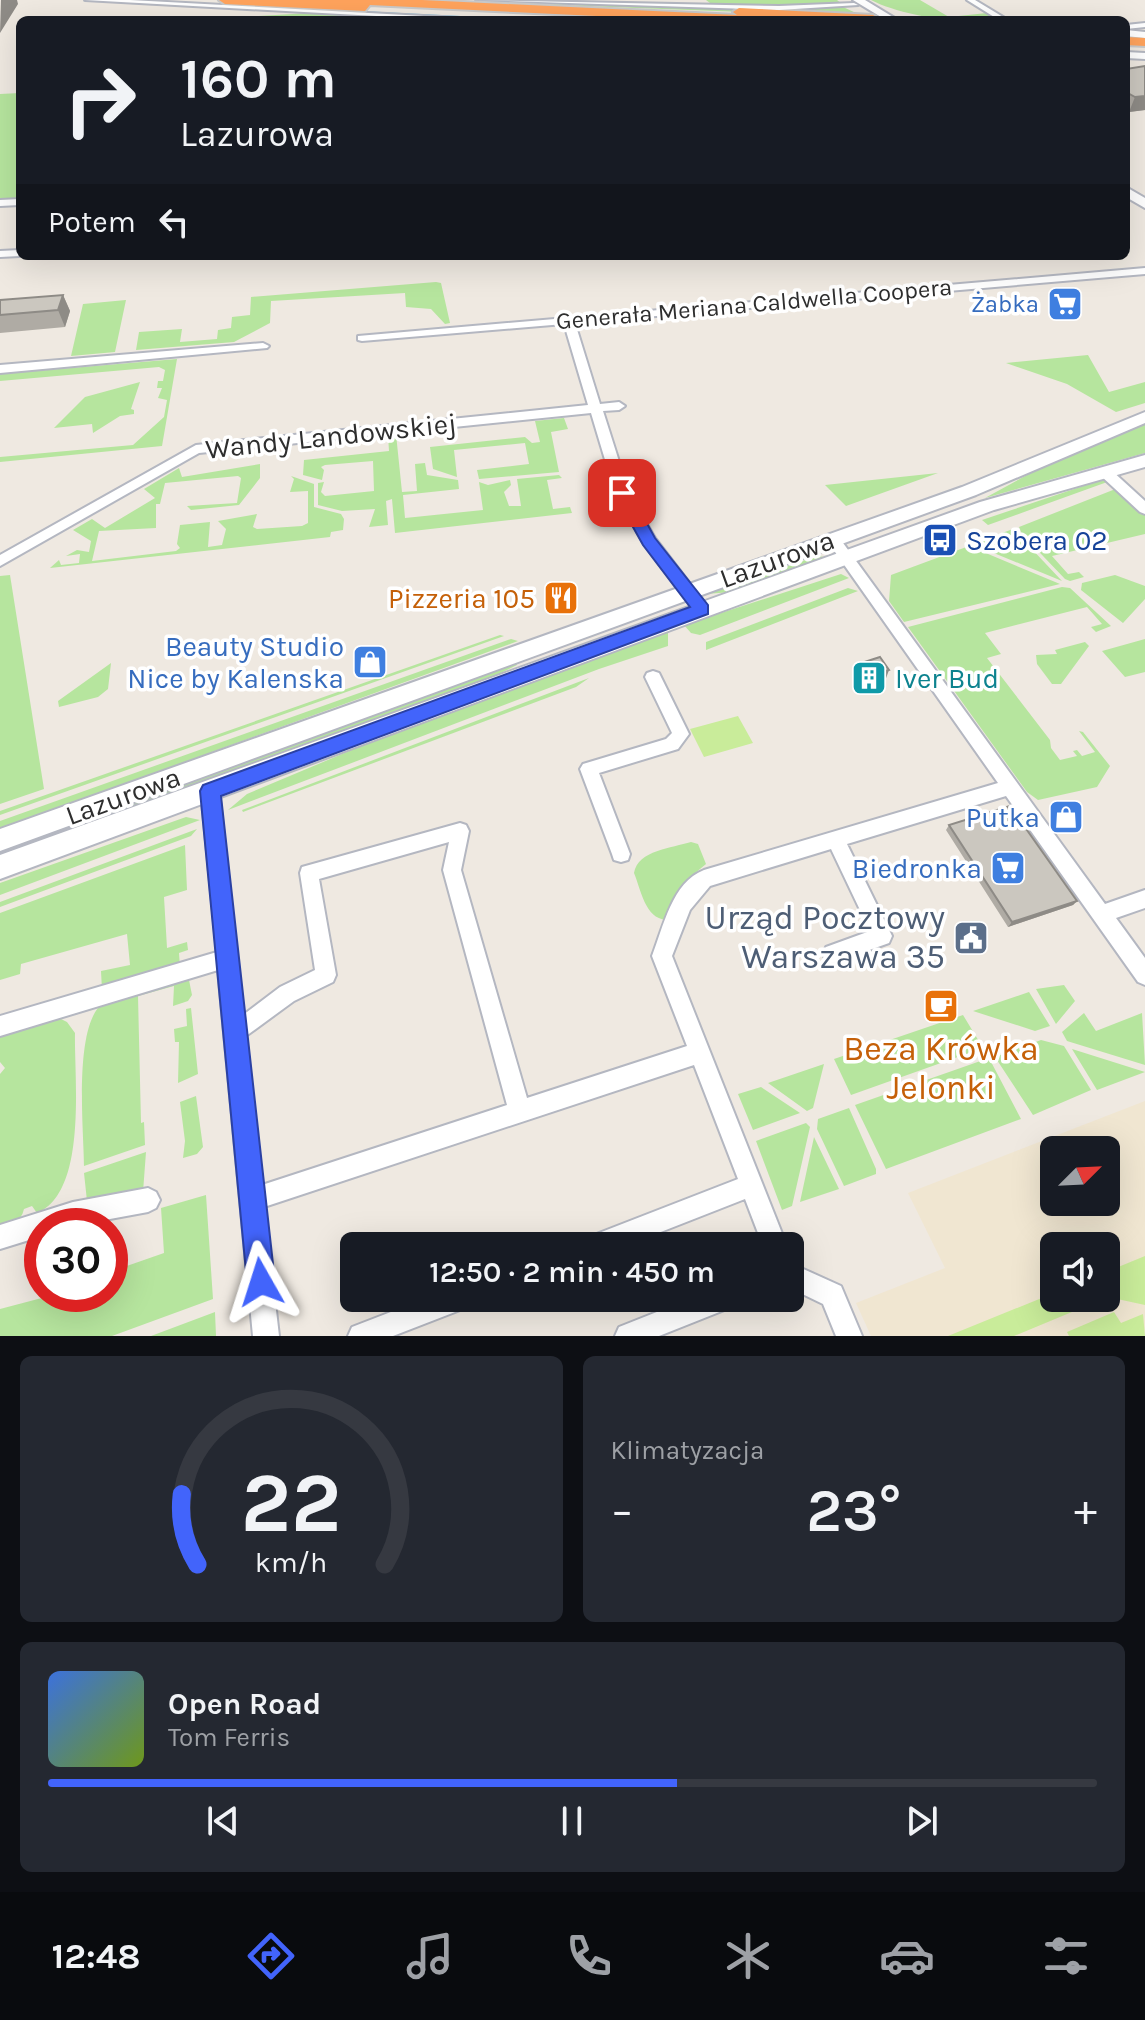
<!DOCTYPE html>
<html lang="pl">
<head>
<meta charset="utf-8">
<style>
	body { margin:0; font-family:Karla,sans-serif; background:#242831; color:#f1f3f6; height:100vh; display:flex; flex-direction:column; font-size:30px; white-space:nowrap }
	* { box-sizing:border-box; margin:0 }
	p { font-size:26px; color:#9ea1a6 }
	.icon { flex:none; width:44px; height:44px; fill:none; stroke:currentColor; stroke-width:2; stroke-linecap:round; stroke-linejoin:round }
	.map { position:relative; height:1336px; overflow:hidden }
	.sheet { display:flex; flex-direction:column; gap:20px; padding:20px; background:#0d0f14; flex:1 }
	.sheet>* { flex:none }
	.top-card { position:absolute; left:16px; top:16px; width:1114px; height:244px; border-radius:12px; box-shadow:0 8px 32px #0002; background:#171b24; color:#f1f3f6; overflow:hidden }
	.needle { width:52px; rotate:66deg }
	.buttons { position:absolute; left:1040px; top:1136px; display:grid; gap:16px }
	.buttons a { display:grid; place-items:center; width:80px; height:80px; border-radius:12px; background:#171b24; box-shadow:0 8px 32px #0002; font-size:40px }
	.speed { position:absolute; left:24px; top:1208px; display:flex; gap:16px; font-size:40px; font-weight:700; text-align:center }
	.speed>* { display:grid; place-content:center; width:104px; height:104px; border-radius:50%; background:#171b24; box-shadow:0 8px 32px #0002; line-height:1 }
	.speed .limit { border:12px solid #d22; background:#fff; color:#111 }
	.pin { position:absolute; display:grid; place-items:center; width:68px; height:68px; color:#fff; margin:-34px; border-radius:16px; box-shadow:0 4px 12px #0006 }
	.me { position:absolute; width:88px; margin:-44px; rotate:354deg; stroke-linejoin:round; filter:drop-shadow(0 0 6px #0008) }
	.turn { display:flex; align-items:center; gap:28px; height:168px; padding:0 32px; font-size:36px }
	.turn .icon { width:104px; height:104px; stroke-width:2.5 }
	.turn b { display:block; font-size:56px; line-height:68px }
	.then { display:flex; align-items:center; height:76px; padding:0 32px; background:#0003; gap:16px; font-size:30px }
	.big { font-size:60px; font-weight:600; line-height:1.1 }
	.sheet .card { flex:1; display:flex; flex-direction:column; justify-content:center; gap:12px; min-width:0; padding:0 28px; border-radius:12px; background:#242831 }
	.sheet .dial { align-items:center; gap:0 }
	.dial svg { height:208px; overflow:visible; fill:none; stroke:#363941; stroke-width:7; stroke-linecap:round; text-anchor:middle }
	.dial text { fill:#f1f3f6; stroke:none }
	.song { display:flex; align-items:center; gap:24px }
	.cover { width:96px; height:96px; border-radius:12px; background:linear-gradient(135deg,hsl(220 70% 55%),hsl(80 70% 35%)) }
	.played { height:8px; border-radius:4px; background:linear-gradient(90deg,#4264fb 60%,#363941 60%) }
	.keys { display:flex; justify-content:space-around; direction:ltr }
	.heat { display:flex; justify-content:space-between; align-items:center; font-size:44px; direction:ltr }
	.sheet .tiles { flex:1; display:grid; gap:20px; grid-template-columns:1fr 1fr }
	.card:last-child { grid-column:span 2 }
	.trip { position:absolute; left:340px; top:1232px; width:464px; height:80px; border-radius:12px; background:#171b24; box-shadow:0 8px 32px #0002; font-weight:600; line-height:80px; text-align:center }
	.tab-bar { display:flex; height:128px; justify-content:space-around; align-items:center; background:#090b0e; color:#9ea1a6 }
	.tab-bar .icon { width:56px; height:56px }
	.tab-bar .current { color:#4264fb }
	.tab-bar b { font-size:36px; color:#f1f3f6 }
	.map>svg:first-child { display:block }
	.education { fill:#f0e6d1; fill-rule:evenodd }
	.green { fill:#b6e59e }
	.pitch { fill:#c9ec9a }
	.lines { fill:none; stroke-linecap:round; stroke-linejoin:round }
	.stream { stroke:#75cff0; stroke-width:2 }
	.street-casing { stroke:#b4b7c1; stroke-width:4 }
	.secondary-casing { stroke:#b4b7c1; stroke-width:4 }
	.highway-casing { stroke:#c9c9c9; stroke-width:4 }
	.street { fill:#fff; fill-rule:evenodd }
	.secondary { fill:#fff; fill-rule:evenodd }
	.highway { fill:#ffa35c; fill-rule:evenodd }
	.wall { fill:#afaba4 }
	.shaded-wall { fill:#8e8b86 }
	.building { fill:#cbc7bf; stroke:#8e8b86; stroke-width:2 }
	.route { fill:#4264fb; stroke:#2b41a3; stroke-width:2 }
	.labels { text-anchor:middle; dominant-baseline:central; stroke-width:7; stroke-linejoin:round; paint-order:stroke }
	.far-street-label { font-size:24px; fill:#2e2e2e; stroke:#fff }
	.far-shop-label { font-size:24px; fill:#366cbe; stroke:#fff; text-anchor:end }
	.street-label { font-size:28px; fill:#2e2e2e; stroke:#fff }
	.transit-label { font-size:28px; fill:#164399; stroke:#fff; text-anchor:start }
	.food-label { font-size:28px; fill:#c56008; stroke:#fff; text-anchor:end }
	.shop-label { font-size:28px; fill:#366cbe; stroke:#fff; text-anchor:end }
	.culture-label { font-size:28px; fill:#0d838f; stroke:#fff; text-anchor:start }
	.near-service-label { font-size:34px; fill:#4e5e75; stroke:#fff; text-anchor:end }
	.near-food-label { font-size:34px; fill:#c56008; stroke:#fff }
</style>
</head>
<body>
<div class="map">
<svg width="1145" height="1336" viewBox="0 0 1145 1336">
	<rect width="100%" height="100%" fill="#efe9e1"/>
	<path class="education" d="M1145 1101V1336H871L856 1303 945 1268 908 1193ZM1054 1150H1106V1202H1054ZM1054 1246H1106V1298H1054Z"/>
	<path class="green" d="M422 0 731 9 843 7 856 13 849 16Z
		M706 0H837L841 3 797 7 714 6Z
		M871 0H920L949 17 987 13 996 18C967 27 899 15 871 0Z
		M310 13 359 15 366 20H186Z
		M20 93V200L0 202V94Z
		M436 282 441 283 450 323 445 324 431 309 406 307 405 293 271 301 270 323 234 342 136 350 139 332 182 329 180 342 217 339 218 330 231 328 232 317 250 315 251 297Z
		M126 300 115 352 71 356 83 304Z
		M1088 355 1109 392 1145 382V403L1116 412 1067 384 1006 363Z
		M177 359 162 446 0 462V457L133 445 164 417 167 400 158 398 162 388H157L158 381H163L165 370 159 367 0 381V374Z
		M140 382 131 409 134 410V414L120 416 93 433 92 424 54 428 85 397Z
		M564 418 568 429 551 432 559 472 479 479 477 470 529 464 525 443 454 450 457 477 433 469 430 447 525 437 532 443 540 442 535 421Z
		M1145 423V453L985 498 1036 470Z
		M396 434 402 492 417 491 415 464 425 463 427 475 458 480 459 489 403 495 405 518 483 510 479 482 488 485 510 480 511 485 504 492 509 506H521L517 479 559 475 562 478 547 480 553 509 570 507 572 513 395 533 392 499 386 501 388 525 369 527 375 509 342 511 318 505V483L324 482 321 492 325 496 374 491 373 461 325 465 321 467 324 470 322 480 303 475 304 460 389 451 388 435Z
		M260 464V478L239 505 191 510 187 506 237 503 241 478 238 476 165 483 160 504H156V528L99 531 92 561 176 551 180 548 177 544 180 525 210 522 208 547 222 545 226 529 218 521 257 514 253 527 257 529 302 526 308 523V491L290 492 294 479 291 476 314 484V507L341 514 344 519 343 530 331 532 330 537 50 568 59 560 61 565 79 563 80 554 66 556 77 550 89 552 91 541 73 530 92 519 105 528 155 498 144 489 179 468 182 477Z
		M938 473 846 506 825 485Z
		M1104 479 1110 481 988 525 982 520Z
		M1118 488 1145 513V534L1052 556 1068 574 1079 572 1084 577 1070 581 1065 579 1022 534 1019 527Z
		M1013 529 1062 581 972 544Z
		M969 546 1060 584 904 622 889 601 891 575Z
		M817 556 825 557 732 592 706 594Z
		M841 574 849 578 700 635 691 633 684 625Z
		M10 575 44 789 0 804V576Z
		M1115 575 1145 586V599L1123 623 1081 590 1082 583Z
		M1062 587 1070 588 1111 626 1096 632 1091 627 1102 624 1087 607 985 633 1001 654 987 658 1050 740 1051 748 1060 760 1077 756 1073 751 1077 750 1082 756 1095 752 1079 731 1083 732 1110 766 1097 787 1038 800 1027 792 908 627Z
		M848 588 858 591 706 650V642Z
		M668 631V646L599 669 228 810 247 794 373 741Z
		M500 635 504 636 0 815V811Z
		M511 639 518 641 0 829V821Z
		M1145 639V672L1125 677 1102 651Z
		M1085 642 1089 646 1061 684H1052L1037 664 1036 655 1057 654 1055 650Z
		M516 662 517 665 485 681 0 858V849Z
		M111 663 108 689 98 697 59 707 58 701Z
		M589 678 576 687 243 812 242 810Z
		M186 817 200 820 0 895V883Z
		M197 829 191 836 0 907V902Z
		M691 842 698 844 706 864 694 874 666 920C645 918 641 890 634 873 638 850 672 848 691 842Z
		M185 845 187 890 164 897 167 948 187 942 188 950 179 953 180 967 102 990 101 971 130 965 127 934 21 964 20 974 0 980V913Z
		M188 975 192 995 188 1001 173 1006 174 986 138 996 141 1123 144 1122 145 1145 84 1166C84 1131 72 1019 106 1001 129 988 162 983 188 975Z
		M1064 985 1075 1001 1056 1024 1036 989Z
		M1029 992 1050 1026 1035 1031 973 1011Z
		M191 1008 198 1074 178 1083 179 1042H175L174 1029 187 1026 186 1009Z
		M1084 1013 1096 1031 1142 1013 1145 1065 1067 1041 1062 1032Z
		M963 1015 983 1048 851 1095 834 1059Z
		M55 1016 67 1022 75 1033C74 1078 88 1192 37 1213L32 1206 24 1209C21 1222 12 1225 0 1229V1074L5 1068 0 1062V1029Z
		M1041 1040 1064 1046 1091 1090 1033 1115 995 1057Z
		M1072 1049 1145 1072 1097 1090Z
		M989 1058 1021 1119 886 1169 855 1105Z
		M824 1064 813 1108 807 1111 768 1083Z
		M761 1087 800 1113 753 1130 738 1094Z
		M196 1096 203 1147 197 1154 183 1158 185 1141 180 1102Z
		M849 1108 876 1169V1174L844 1186 817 1129 818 1119Z
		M806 1123 810 1127 792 1206 782 1210 756 1141Z
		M814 1137 839 1189 800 1202Z
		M146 1152 143 1192 87 1201 84 1173Z
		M206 1195 213 1299 112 1336H0V1309L57 1294H110V1275L121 1272V1268L164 1253 161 1208Z
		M215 1312 216 1336H151Z"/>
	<path class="pitch" d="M738 716 753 743 704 757 690 729Z
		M1145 1256V1305L1108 1297 1014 1336H948L1054 1293V1298H1106V1272Z
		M1114 1312 1121 1323 1143 1314 1145 1336H1069L1067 1332Z"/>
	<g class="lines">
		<path class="stream" d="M129 0 520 20"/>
		<g class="street-casing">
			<path id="street" d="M85 0H130L497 20H449Z
				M476 0 779 6 854 3 858 5 779 10Z
				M967 0H975L1008 20H999Z
				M1145 23V27L1126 29V25Z
				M20 199V205L0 206V200Z
				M20 250V256L0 257V251Z
				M1145 268V274L575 323 600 404 619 402 625 406 619 410 603 411 629 493 655 538 707 606 710 610 707 614H697L644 544 615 493 591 413 199 453 0 566V555L196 445 588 405 564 324 362 341 358 340V336Z
				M263 343 269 346 267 348 0 373V365Z
				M1105 468 1110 469 1145 501V514L1140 512 1100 475 1098 472Z
				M833 534 838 536 1105 904 1145 890V908L1116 918 1145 958V985L1138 982 1006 796 847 844 892 936 889 943 833 963 826 961 823 954 826 947 870 931 831 849 710 886 690 910 672 956 787 1246H763L745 1199 625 1246H582L586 1238 738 1179 694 1065 264 1207 279 1336H253L218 970 0 1036V1016L217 952 201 791 204 786 210 784 216 786 219 791 243 1015 280 987 315 970 300 873 302 867 460 823 466 825 469 831 461 870 527 1098 687 1046 652 956C663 928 672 882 704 870L998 783 828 542 826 539 828 536ZM449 842 443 870 507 1105 262 1185 246 1036 294 1001 333 982 336 975 319 879Z
				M653 671 659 673 689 734 678 749 599 773 630 854 628 860 621 862 614 860 612 854 580 769 583 764 666 739 672 733 645 677 647 673Z
				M148 1188 156 1192 160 1200 156 1208 148 1212 72 1226H42V1236L0 1249V1225L73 1202Z
				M790 1263 841 1286 862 1336H836L823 1304 790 1288Z
				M427 1298H471L468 1307 393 1336H348L352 1327Z
				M692 1298H735L732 1307 659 1336H615L619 1327Z"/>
		</g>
		<g class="secondary-casing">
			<path id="secondary" d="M853 0H865L898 20H886Z
				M1126 30 1145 32V38L1126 36Z
				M1126 52 1145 53V59L1126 58Z
				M1126 187 1145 198V208L1126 197Z
				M1145 412V423L976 495 0 851V829L962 487Z
				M1145 455V467L994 510 0 879V855L980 502Z"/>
		</g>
		<g class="highway-casing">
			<path id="highway" d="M219 0H422L737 15 733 12 739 8 873 15 879 19 680 20 370 5 365 11 225 4Z
				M1126 37 1145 38V46L1126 45Z"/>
		</g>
		<use href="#street" class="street"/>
		<use href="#secondary" class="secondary"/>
		<use href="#highway" class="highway"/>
	</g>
	<path class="wall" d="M1126 69 1145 110 1129 112 1126 110Z
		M63 295 70 311 65 327 0 333V300Z
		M858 664 885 681 862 688 854 675Z
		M949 825 1077 901 1073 905 1008 927 946 830Z"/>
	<path class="shaded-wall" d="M1 0H17L18 4 0 33Z
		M1145 96V110L1129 112 1135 97Z
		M63 295 70 311 65 327 58 310Z
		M889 670 885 681 862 688 866 677Z
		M1077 901 1073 905 1008 927 1012 922Z"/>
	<path class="building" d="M1145 66V96L1135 97 1126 92V69Z
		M63 295 58 310 0 315V300Z
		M880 657 889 670 866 677 858 664Z
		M1010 806 1077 901 1012 922 949 825Z"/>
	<path class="route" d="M622 488 628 489 655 538 708 605V614L221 796 275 1282 271 1292 261 1296 251 1292 247 1282 200 791 203 785 690 607 643 545 614 493Z"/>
	<defs>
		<g id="supermarket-square" transform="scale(1.8)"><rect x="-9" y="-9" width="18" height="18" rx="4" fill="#3f7fe0" stroke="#fff"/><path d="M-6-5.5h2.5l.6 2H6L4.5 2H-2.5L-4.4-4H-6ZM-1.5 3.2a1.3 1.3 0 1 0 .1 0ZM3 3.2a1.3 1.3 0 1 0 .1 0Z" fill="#fff"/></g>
		<g id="bus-square" transform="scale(1.8)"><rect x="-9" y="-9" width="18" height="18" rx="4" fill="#1a4fb4" stroke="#fff"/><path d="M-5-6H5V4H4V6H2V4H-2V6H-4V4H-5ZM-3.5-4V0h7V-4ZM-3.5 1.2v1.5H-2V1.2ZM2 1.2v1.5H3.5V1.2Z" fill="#fff"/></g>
		<g id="restaurant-square" transform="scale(1.8)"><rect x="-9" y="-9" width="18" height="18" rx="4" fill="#e8710a" stroke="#fff"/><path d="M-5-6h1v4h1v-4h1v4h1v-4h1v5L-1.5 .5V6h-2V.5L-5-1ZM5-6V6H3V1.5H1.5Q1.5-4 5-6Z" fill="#fff"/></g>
		<g id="shop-square" transform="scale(1.8)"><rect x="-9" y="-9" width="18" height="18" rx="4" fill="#3f7fe0" stroke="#fff"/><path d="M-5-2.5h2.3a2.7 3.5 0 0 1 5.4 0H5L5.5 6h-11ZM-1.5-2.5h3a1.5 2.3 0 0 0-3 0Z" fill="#fff"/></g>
		<g id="building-square" transform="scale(1.8)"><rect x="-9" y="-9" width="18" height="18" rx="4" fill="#0f9aa8" stroke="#fff"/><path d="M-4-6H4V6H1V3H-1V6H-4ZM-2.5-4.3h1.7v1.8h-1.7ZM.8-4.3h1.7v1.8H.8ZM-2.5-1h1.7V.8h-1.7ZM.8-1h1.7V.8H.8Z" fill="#fff"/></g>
		<g id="civic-square" transform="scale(1.8)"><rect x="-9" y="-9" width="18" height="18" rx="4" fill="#5c6f8a" stroke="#fff"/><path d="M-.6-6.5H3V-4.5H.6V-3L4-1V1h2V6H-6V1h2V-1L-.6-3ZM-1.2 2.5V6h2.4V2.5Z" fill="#fff"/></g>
		<g id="cafe-square" transform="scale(1.8)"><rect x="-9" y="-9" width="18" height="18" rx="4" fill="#e8710a" stroke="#fff"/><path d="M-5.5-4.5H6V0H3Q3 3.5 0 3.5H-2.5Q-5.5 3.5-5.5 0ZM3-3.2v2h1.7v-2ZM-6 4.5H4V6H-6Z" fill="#fff"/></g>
	</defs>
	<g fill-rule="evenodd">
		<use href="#supermarket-square" x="1065" y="304"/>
		<use href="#bus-square" x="940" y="540"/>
		<use href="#restaurant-square" x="561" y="598"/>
		<use href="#shop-square" x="370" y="662"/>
		<use href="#building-square" x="869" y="678"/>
		<use href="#shop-square" x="1066" y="817"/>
		<use href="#supermarket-square" x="1008" y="868"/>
		<use href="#civic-square" x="971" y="938"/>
		<use href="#cafe-square" x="941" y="1006"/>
	</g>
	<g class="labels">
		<g class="far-street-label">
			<text transform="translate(754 304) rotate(-5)">Generała Meriana Caldwella Coopera</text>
		</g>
		<g class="far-shop-label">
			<text x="1039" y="304">Żabka</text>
		</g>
		<g class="street-label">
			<text transform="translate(331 436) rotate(-6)">Wandy Landowskiej</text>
			<text transform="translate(777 559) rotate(-20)">Lazurowa</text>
			<text transform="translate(123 796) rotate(-20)">Lazurowa</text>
		</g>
		<g class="transit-label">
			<text x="966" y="540">Szobera 02</text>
		</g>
		<g class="food-label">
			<text x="535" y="598">Pizzeria 105</text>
		</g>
		<g class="shop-label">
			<text x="344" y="646">Beauty Studio<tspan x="344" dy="32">Nice by Kalenska</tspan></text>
			<text x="1040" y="817">Putka</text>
			<text x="982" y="868">Biedronka</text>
		</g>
		<g class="culture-label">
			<text x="895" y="678">Iver Bud</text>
		</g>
		<g class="near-service-label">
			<text x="945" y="918">Urząd Pocztowy<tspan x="945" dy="39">Warszawa 35</tspan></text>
		</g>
		<g class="near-food-label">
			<text x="941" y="1049">Beza Krówka<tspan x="941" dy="39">Jelonki</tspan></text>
		</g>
	</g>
</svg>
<div class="buttons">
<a><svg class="needle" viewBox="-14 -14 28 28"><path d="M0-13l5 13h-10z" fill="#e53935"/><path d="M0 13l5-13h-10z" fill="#9ea1a6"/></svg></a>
<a><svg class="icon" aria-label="sound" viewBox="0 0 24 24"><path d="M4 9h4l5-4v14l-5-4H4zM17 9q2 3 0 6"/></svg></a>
</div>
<div class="speed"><div class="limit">30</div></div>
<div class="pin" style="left:622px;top:493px;background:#d93025"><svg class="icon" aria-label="arrive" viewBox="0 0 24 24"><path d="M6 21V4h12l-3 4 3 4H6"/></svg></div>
<svg class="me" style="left:261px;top:1282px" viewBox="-20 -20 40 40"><path d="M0-17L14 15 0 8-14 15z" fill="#4264fb" stroke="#fff" stroke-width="4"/></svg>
<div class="trip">12:50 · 2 min · 450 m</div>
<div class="top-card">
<div class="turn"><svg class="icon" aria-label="right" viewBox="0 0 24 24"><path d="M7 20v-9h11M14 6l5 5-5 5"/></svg><div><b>160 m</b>Lazurowa</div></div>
<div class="then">Potem<svg class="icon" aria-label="left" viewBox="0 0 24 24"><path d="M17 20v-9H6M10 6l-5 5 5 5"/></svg></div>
</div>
</div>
<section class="sheet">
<div class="tiles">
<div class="card dial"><svg viewBox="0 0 100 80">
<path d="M14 69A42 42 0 1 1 86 69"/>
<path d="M14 69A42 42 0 0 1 8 42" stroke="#4264fb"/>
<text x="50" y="56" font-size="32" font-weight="700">22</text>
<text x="50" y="72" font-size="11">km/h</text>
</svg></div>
<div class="card"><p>Klimatyzacja</p>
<div class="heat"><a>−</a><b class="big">23°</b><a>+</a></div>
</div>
<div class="card">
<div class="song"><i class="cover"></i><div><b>Open Road</b><p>Tom Ferris</p></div></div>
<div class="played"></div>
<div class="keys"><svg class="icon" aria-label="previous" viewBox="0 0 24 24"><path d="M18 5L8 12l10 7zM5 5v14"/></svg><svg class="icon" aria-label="pause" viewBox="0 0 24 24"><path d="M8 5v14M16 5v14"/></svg><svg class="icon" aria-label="next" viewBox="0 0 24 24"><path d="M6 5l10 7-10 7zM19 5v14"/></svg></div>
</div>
</div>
</section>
<nav class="tab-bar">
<b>12:48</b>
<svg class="icon current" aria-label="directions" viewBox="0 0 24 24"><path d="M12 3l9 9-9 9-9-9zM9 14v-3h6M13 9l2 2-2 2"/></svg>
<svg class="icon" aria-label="music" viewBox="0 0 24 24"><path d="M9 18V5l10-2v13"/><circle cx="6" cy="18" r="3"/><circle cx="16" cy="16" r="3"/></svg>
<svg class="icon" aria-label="phone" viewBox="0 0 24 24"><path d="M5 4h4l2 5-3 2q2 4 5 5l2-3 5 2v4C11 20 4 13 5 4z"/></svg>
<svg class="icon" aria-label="climate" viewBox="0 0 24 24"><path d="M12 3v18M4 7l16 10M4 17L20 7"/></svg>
<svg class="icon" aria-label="car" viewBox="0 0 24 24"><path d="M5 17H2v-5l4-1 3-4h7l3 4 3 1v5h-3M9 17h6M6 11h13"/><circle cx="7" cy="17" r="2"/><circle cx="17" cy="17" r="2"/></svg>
<svg class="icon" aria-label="filters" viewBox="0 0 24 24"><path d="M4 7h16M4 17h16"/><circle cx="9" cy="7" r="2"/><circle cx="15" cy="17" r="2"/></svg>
</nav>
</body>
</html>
